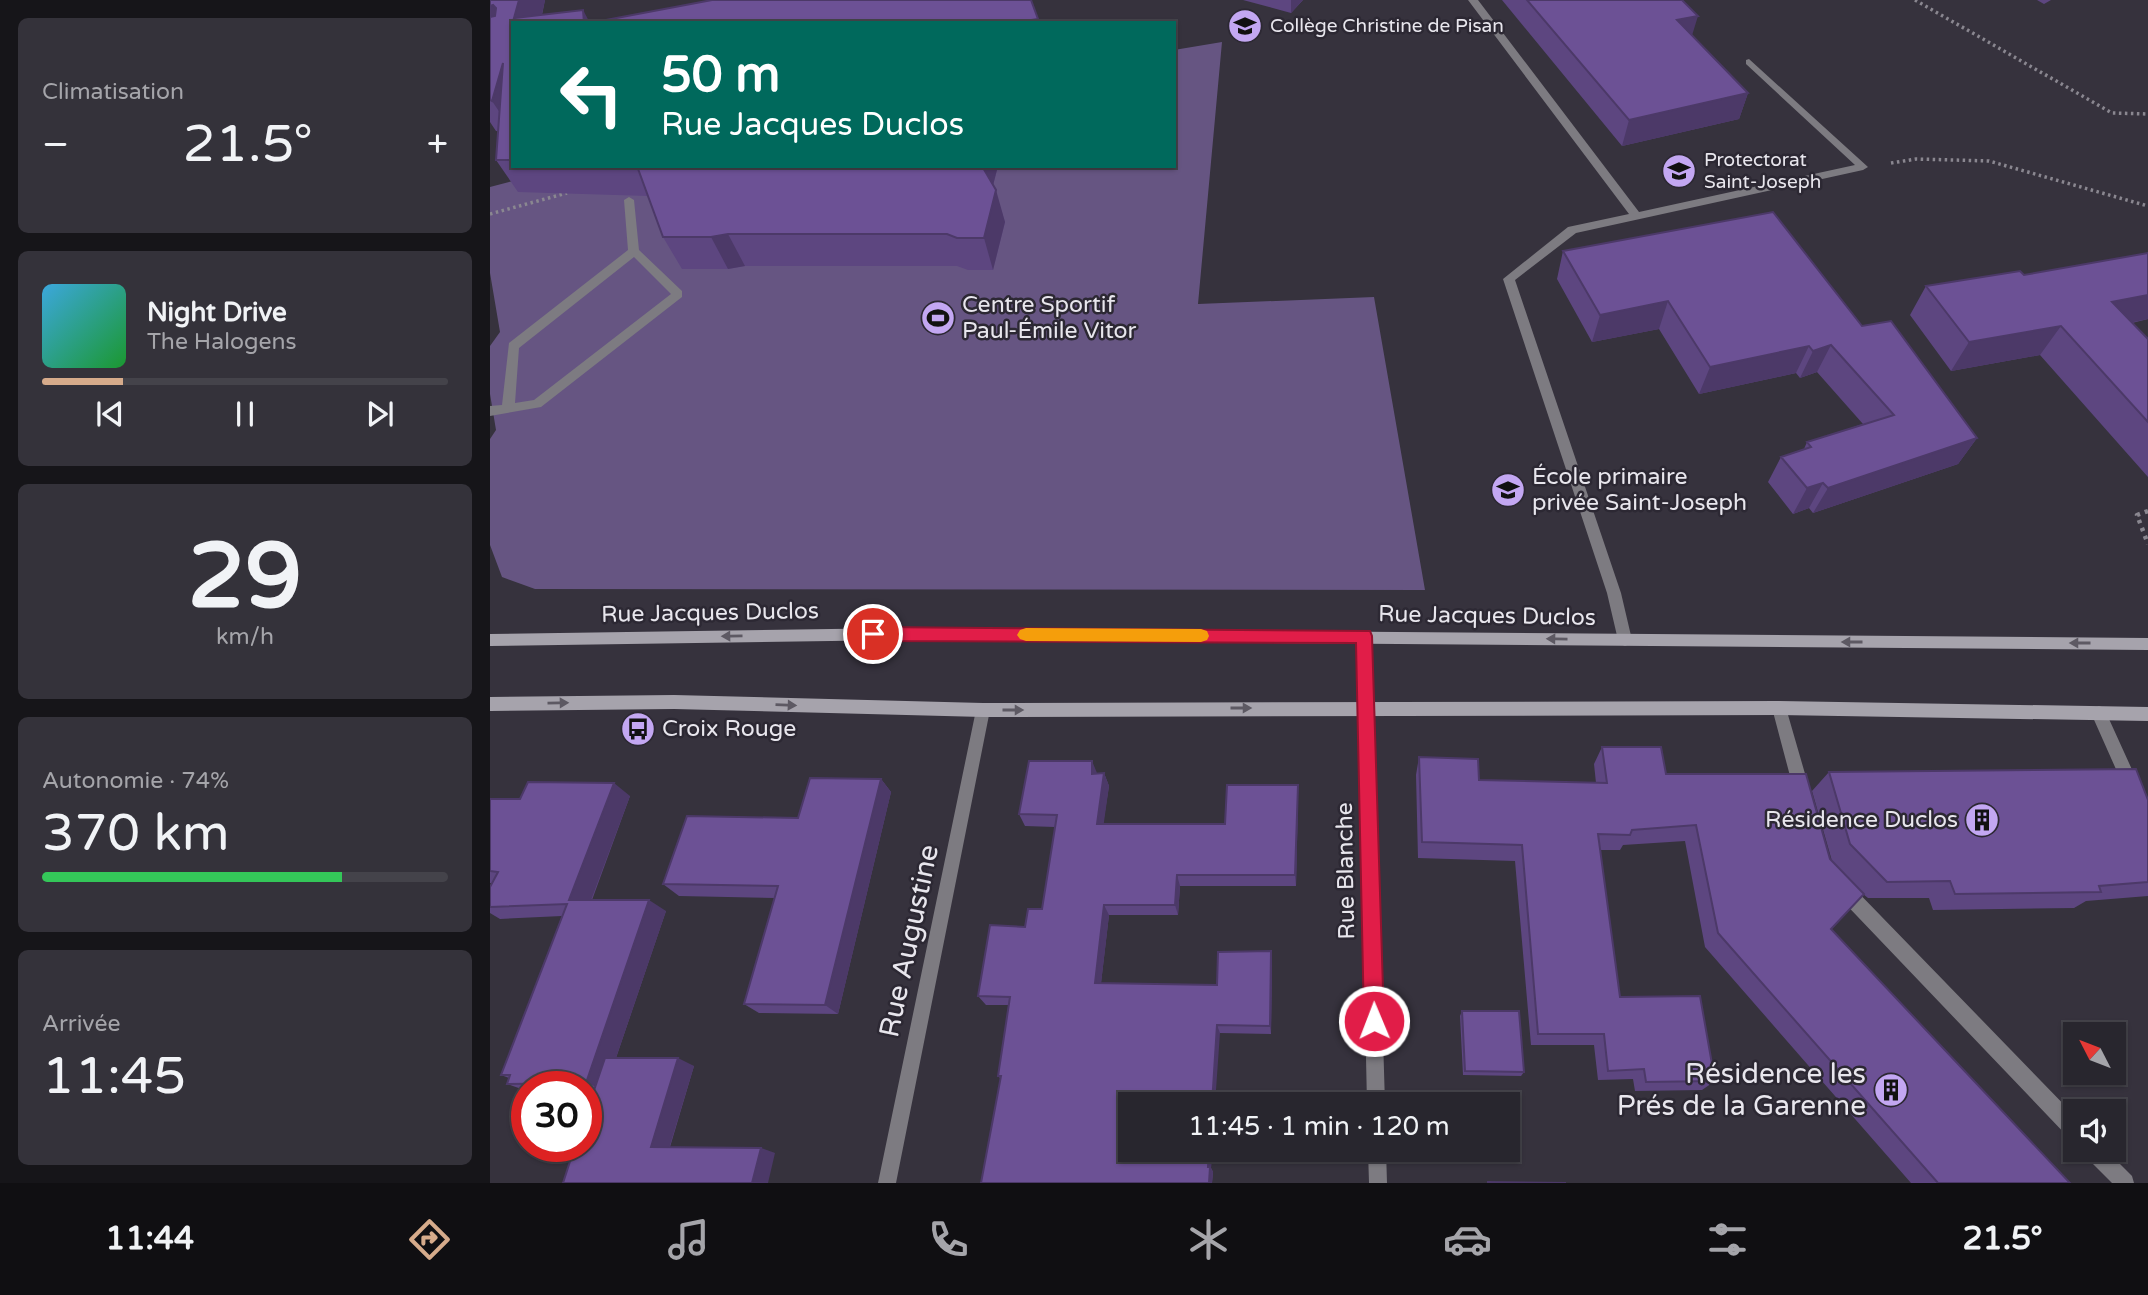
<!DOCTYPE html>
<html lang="fr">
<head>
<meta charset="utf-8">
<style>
	body { margin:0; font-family:"Varela Round",sans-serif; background:#34323a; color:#f1f3f6; height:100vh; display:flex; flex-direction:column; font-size:26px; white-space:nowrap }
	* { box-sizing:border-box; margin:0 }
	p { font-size:23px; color:#a5a5aa }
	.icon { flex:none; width:38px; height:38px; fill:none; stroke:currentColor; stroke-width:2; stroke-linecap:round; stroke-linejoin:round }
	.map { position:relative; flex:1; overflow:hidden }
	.panel { display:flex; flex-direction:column; gap:18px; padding:18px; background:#161519; width:490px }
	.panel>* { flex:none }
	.top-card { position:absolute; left:21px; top:21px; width:665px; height:147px; border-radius:0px; box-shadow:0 2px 5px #0004,0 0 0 2px #44434a; background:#00695c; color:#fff; overflow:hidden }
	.needle { width:46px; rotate:312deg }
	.fabs { position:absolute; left:1573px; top:1022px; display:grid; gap:14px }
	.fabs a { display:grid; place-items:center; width:63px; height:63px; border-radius:0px; background:#28262e; box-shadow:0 2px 5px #0004,0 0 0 2px #44434a; font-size:35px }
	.speed { position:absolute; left:21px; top:1071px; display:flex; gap:14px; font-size:35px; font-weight:700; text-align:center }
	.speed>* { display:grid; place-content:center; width:91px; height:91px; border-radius:50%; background:#28262e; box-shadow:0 2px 5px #0004,0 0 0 2px #44434a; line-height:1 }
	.speed .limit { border:10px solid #d22; background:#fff; color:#111 }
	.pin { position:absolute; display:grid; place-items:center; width:60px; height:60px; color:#fff; margin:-30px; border:4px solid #fff; border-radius:50%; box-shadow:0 2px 7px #0007 }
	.me { position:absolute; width:77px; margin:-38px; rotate:359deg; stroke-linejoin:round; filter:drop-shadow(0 0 5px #0008) }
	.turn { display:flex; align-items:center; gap:24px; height:147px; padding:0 35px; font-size:32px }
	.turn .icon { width:91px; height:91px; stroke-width:2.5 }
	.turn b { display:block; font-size:49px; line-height:60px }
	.big { font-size:52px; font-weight:600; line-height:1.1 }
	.panel .tile { flex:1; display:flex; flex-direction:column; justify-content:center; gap:10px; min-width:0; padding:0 24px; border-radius:10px; background:#34323a }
	.panel .dial { align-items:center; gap:0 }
	.dial b { font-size:91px; line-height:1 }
	.song { display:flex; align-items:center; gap:21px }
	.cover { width:84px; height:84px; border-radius:10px; background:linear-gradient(135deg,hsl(200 70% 55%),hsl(130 70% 35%)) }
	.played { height:7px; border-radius:4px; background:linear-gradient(90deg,#d6ab8b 20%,#44434a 20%) }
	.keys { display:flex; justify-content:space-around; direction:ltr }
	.heat { display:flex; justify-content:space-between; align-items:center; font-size:38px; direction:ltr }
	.charge { height:10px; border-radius:5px; background:linear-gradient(90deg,#34c759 74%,#44434a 0) }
	.trip { position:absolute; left:628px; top:1092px; width:402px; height:70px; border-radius:0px; background:#28262e; box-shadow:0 2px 5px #0004,0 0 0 2px #44434a; font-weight:600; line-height:70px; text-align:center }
	.tab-bar { display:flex; height:112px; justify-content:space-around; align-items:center; background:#100f12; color:#a5a5aa }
	.tab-bar .icon { width:49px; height:49px }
	.tab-bar .active { color:#d6ab8b }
	.tab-bar b { font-size:32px; color:#f1f3f6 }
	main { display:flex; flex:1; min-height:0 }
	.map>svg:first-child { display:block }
	.green { fill:#665582 }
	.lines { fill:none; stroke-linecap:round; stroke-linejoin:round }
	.path-far1 { stroke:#8a8790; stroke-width:3.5; stroke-dasharray:2.5 3.5; stroke-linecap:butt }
	.path { stroke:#8a8790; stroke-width:4.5; stroke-dasharray:3.5 5; stroke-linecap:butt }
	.service { fill:#7d7b81; fill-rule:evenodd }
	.minor { fill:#7d7b81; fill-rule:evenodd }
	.secondary { fill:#a6a3ac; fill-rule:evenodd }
	.wall { fill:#5d4680 }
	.shaded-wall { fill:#4c3968 }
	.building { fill:#6c5195; stroke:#4c3968; stroke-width:2 }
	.oneway { fill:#5d5963 }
	.route { fill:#e11d48; stroke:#92132f; stroke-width:2 }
	.slow { fill:#f59e0b }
	.labels { text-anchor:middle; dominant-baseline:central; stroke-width:5; stroke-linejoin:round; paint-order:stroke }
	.far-poi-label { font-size:19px; fill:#e8e6ed; stroke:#2c2833; text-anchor:start }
	.poi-label { font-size:23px; fill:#e8e6ed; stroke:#2c2833; text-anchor:start }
	.street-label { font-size:23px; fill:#e8e6ed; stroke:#2c2833 }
	.near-street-label { font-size:28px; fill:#e8e6ed; stroke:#2c2833 }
	.near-poi-label { font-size:28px; fill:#e8e6ed; stroke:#2c2833; text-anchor:end }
</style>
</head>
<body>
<main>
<section class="panel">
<div class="tile"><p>Climatisation</p>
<div class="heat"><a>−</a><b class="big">21.5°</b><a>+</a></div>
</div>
<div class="tile">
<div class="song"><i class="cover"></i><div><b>Night Drive</b><p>The Halogens</p></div></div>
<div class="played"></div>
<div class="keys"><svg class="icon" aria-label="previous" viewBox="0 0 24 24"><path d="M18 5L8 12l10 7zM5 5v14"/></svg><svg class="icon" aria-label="pause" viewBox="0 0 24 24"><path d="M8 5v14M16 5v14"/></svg><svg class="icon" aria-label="next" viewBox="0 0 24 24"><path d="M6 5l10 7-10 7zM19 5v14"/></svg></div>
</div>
<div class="tile dial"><b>29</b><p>km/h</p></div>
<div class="tile"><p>Autonomie · 74%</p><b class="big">370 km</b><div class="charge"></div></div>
<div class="tile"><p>Arrivée</p><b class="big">11:45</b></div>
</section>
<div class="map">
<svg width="1658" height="1183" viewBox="0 0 1658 1183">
	<rect width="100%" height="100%" fill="#36323d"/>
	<path class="green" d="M732 42 708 304 884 297 935 590 45 589 12 577 0 545V439L6 430 0 394V346L10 332 0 273V187L79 166H684V50Z"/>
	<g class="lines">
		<path class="path-far1" d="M1425 0 1622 113 1658 114
			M1401 163 1426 159 1499 161 1658 206
			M0 214 77 193"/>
		<path class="path" d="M1658 511 1647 515 1658 544"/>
		<path class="service" d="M978 0H988L1149 212 1365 165 1256 64V60L1259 59 1378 167 1373 170 1086 233 1025 280 1131 593 1142 640 1140 644 1135 646 1130 644 1128 640 1117 593 1013 279 1078 227 1139 214Z
			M139 197 144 200 149 250 192 291V297L51 407 0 416V406L12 405 19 343 138 250 134 200ZM144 257 181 294 44 400 25 403 29 348Z
			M1289 701 1294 703 1296 708 1320 791 1318 796 1312 798 1306 796 1304 791 1282 708 1284 703Z
			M1609 706 1614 708 1649 785 1647 790 1641 792 1635 790 1633 785 1601 713 1604 708Z
			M1352 880 1358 882 1586 1117V1140L1579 1138 1346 894 1344 888 1346 882Z
			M1594 1150H1616L1642 1176 1644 1183H1622L1596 1157Z"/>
		<path class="minor" d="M874 630 879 632 881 636 895 1104H877L867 636 869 632Z
			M493 703 498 705 500 710 406 1183H388L486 710 488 705Z
			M878 1150H896L897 1183H879Z"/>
		<path class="secondary" d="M410 628 1658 638V650L410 640 0 646V634Z
			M184 695 493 703 1289 701 1658 707V721L1289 715 493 717 184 709 0 711V697Z"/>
	</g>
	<path class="wall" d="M0 0H55L52 15 100 23 548 19V23H23V166H508L503 185 515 222 503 270H478L467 266H255L238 269H192L173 237 158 196 28 192 6 160 8 131H6L0 122Z
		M753 0H813L801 13Z
		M1012 0H1192L1202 36 1258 93 1249 119 1132 146Z
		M1547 0H1561L1554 4Z
		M1073 251 1372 326 1487 438 1468 464 1323 513 1319 508 1303 514 1278 482 1291 457 1314 449 1317 442 1373 424 1327 372 1310 378 1306 373 1209 394 1169 329 1102 342 1067 279Z
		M1658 253V319L1642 323 1658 339V477L1550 355 1461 371 1420 315 1436 286 1534 275Z
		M1112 747 1176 774 1340 859 1342 861 1322 791 1339 772 1658 800V896L1596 901 1584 908 1443 910 1439 898H1378L1373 894 1341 929 1580 1183H1421L1215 947 1195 841 1133 845 1130 850H1110L1130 997 1225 1081 1212 1090 1145 1091 1143 1079 1108 1080 1104 1045H1041L1025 861 928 858 926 775 929 757 989 780 1106 783 1104 764Z
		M614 773 619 786 613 824H735L808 798 806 886H690L688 915H619L611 983 727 985 782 960 781 1034 730 1033 640 1150H722L721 1168 723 1172 722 1183H491L511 1079 508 1076 519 1005H496L488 996 535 927 552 909 565 827 535 826 529 814 607 774Z
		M391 779 401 792 348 1014 269 1013 254 1004 285 898 189 896 173 884Z
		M140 796 102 900 176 911 126 1058 204 1066 180 1147 285 1153 73 1183 104 1090 96 1091V1087H37V1091L17 1084 19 1078 11 1075 72 916 10 919 0 913V887L2 883H0V799H30Z
		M972 1011 1034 1072 1031 1076 973 1075 970 1016Z"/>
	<path class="shaded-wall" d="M29 0H55L50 23 24 18Z
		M801 0H813L801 13Z
		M3 5 23 37 0 26V6Z
		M93 10 100 23H94Z
		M1208 16 1200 42 1187 20Z
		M548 19V23H522Z
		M13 63 23 132 2 101Z
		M1258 93 1249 119 1132 146 1139 120Z
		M491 166H508L500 197Z
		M506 190 515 222 503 270 494 238Z
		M238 234 255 266 238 269 221 237Z
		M1658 295V319L1601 331 1622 302Z
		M1178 301 1169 329 1102 342 1110 315Z
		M1571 326 1550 355 1461 371 1479 342Z
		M1341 345 1327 372 1310 378 1323 351Z
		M1319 346 1306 373 1209 394 1220 367Z
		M1487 438 1468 464 1323 513 1338 488Z
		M1333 483 1319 508 1303 514 1317 488Z
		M602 761 607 773 602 774Z
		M614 773 619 786 612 836 607 824Z
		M391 779 401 792 348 1014 335 1005Z
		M124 783 140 796 97 911 79 900Z
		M808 785V798L806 886 805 875Z
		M687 875 690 886 688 915 685 905Z
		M159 900 176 911 115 1090 96 1083Z
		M614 905 619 915 610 992 605 983Z
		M781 951 782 960 781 1034 780 1026Z
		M727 1025 730 1033 725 1104H722Z
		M188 1058 204 1066 178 1152 161 1147Z
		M271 1148 285 1153 278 1183H262Z
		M719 1150H722L721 1168 723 1172 722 1183H719L718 1167Z"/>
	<path class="building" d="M0 0H29L24 18 93 10 94 23H23V160H6L13 63 2 101 0 100V17L5 16 6 8 3 5 0 6Z
		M222 0H541L548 19 522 23H100Z
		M1037 0H1192L1208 16 1187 20 1258 93 1139 120Z
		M147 166H492L506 190 494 238H467L457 234H238L221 237H173Z
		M1283 212 1372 326 1401 321 1487 438 1338 488 1333 483 1317 488 1291 457 1321 447 1317 442 1404 415 1341 345 1323 351 1319 346 1220 367 1178 301 1110 315 1073 251Z
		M1658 253V295L1622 302 1658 339V422L1571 326 1479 342 1436 286 1530 271 1534 275Z
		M1112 747H1171L1176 774H1316L1340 859 1374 894 1341 929 1580 1183H1448L1228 933 1206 825 1142 830 1140 835 1108 834 1130 997 1210 996 1225 1081 1156 1082 1154 1069 1118 1071 1114 1034H1048L1032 845 932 842 929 757 988 759 989 780 1117 783Z
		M539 761H602V774L614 773 607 824H735L737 785H808L805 875H687L685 905H614L605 983 727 985 728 952 781 951 780 1026 727 1025 722 1104H640V1150H719L718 1167H720L719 1183H491L511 1076H508L520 997 488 996 500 925 535 927 538 909H552L567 815 529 814Z
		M1646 769 1658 800V882L1609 886 1611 892 1465 894 1460 881 1397 882 1360 844 1339 772Z
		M320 778 391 779 335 1005 254 1004 288 886 173 884 197 816 308 818Z
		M38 782 124 783 79 900H159L96 1083 17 1084 20 1075H11L77 904 0 907V887L8 872 0 871V799H30Z
		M972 1011H1029L1034 1072 975 1071Z
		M115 1058H188L161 1147 271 1148 262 1183H73L85 1146H96V1114Z
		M998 1182 1076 1183H998Z"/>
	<defs><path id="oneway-solid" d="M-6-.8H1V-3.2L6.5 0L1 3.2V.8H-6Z" transform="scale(1.75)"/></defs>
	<g class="oneway">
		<use href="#oneway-solid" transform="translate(242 636) rotate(179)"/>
		<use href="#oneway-solid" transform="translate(1067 639) rotate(-179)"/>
		<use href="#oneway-solid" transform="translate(1362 642) rotate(-180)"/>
		<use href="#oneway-solid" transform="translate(1590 643) rotate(-180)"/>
		<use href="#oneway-solid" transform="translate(68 703) rotate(-1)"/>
		<use href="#oneway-solid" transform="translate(296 705) rotate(2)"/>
		<use href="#oneway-solid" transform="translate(751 708)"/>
		<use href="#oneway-solid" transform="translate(523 710)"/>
	</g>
	<path class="route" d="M383 627 880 631 882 636 894 1021 891 1029 884 1031 877 1029 874 1021 866 643 383 641 377 639 375 634 377 629Z"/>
	<path class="slow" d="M536 628 711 629 717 631 719 636 717 640 711 642 536 641 530 639 527 635 530 630Z"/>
	<defs>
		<g id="school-disc" transform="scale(1.75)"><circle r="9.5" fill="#c3a7f2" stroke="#2c2833"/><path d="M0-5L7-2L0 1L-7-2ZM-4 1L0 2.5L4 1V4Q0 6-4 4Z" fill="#111"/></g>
		<g id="stadium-disc" transform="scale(1.75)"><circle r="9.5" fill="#c3a7f2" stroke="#2c2833"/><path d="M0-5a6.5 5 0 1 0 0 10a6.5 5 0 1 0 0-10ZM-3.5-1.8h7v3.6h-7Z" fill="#111"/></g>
		<g id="bus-disc" transform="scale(1.75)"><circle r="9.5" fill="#c3a7f2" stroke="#2c2833"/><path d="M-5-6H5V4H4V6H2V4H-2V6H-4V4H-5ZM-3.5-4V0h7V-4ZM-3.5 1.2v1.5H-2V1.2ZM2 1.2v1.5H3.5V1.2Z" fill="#111"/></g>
		<g id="building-disc" transform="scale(1.75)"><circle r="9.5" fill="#c3a7f2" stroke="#2c2833"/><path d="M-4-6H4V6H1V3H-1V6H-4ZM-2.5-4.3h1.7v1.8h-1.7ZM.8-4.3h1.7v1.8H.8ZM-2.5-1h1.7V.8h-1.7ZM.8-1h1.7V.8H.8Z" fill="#111"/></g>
	</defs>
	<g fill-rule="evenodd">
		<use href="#school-disc" x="755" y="26"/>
		<use href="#school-disc" x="1189" y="171"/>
		<use href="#stadium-disc" x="448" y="318"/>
		<use href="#school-disc" x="1018" y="490"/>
		<use href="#bus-disc" x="148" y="729"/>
		<use href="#building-disc" x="1492" y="820"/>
		<use href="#building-disc" x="1401" y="1090"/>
	</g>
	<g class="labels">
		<g class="far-poi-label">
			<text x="780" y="26">Collège Christine de Pisan</text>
			<text x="1214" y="160">Protectorat<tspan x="1214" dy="22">Saint-Joseph</tspan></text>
		</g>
		<g class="poi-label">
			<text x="472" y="305">Centre Sportif<tspan x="472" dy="26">Paul-Émile Vitor</tspan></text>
			<text x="1042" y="477">École primaire<tspan x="1042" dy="26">privée Saint-Joseph</tspan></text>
			<text x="172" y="729">Croix Rouge</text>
			<text x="1468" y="820" text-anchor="end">Résidence Duclos</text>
		</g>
		<g class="street-label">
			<text transform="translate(220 613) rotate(-1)">Rue Jacques Duclos</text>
			<text transform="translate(997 616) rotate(1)">Rue Jacques Duclos</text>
			<text transform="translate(856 871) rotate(-91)">Rue Blanche</text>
		</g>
		<g class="near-street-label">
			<text transform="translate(419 941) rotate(-78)">Rue Augustine</text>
		</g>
		<g class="near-poi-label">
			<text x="1376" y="1074">Résidence les<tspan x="1376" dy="32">Prés de la Garenne</tspan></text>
		</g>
	</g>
</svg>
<div class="fabs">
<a><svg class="needle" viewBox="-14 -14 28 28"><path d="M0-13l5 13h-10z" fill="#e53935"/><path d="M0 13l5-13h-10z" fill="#a5a5aa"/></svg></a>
<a><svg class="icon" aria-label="sound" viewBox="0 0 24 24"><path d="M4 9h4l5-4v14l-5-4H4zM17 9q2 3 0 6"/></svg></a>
</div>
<div class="speed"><div class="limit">30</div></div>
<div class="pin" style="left:383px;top:634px;background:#d93025"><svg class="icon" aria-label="arrive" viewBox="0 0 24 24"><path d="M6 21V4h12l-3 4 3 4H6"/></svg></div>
<svg class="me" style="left:884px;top:1021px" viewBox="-20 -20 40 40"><circle r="17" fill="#e11d48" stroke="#fff" stroke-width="3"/><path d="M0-11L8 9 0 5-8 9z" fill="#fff"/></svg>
<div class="trip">11:45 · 1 min · 120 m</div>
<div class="top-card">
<div class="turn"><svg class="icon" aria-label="left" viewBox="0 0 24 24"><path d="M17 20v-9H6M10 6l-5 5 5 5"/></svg><div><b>50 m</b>Rue Jacques Duclos</div></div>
</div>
</div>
</main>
<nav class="tab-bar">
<b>11:44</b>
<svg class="icon active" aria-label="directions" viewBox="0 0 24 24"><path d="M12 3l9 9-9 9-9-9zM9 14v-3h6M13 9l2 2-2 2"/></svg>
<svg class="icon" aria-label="music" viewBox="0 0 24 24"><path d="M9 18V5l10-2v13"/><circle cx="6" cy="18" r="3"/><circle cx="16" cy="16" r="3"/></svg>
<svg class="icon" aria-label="phone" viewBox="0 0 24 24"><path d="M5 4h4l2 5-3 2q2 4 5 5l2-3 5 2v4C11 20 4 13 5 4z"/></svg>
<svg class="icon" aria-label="climate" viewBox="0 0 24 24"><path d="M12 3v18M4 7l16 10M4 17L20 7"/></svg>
<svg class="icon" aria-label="car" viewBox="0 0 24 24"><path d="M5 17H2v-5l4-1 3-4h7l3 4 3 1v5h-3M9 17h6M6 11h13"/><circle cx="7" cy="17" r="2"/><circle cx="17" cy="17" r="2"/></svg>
<svg class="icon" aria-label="filters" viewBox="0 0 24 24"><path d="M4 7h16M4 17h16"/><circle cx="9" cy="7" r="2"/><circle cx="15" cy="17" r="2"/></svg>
<b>21.5°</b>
</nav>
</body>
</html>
